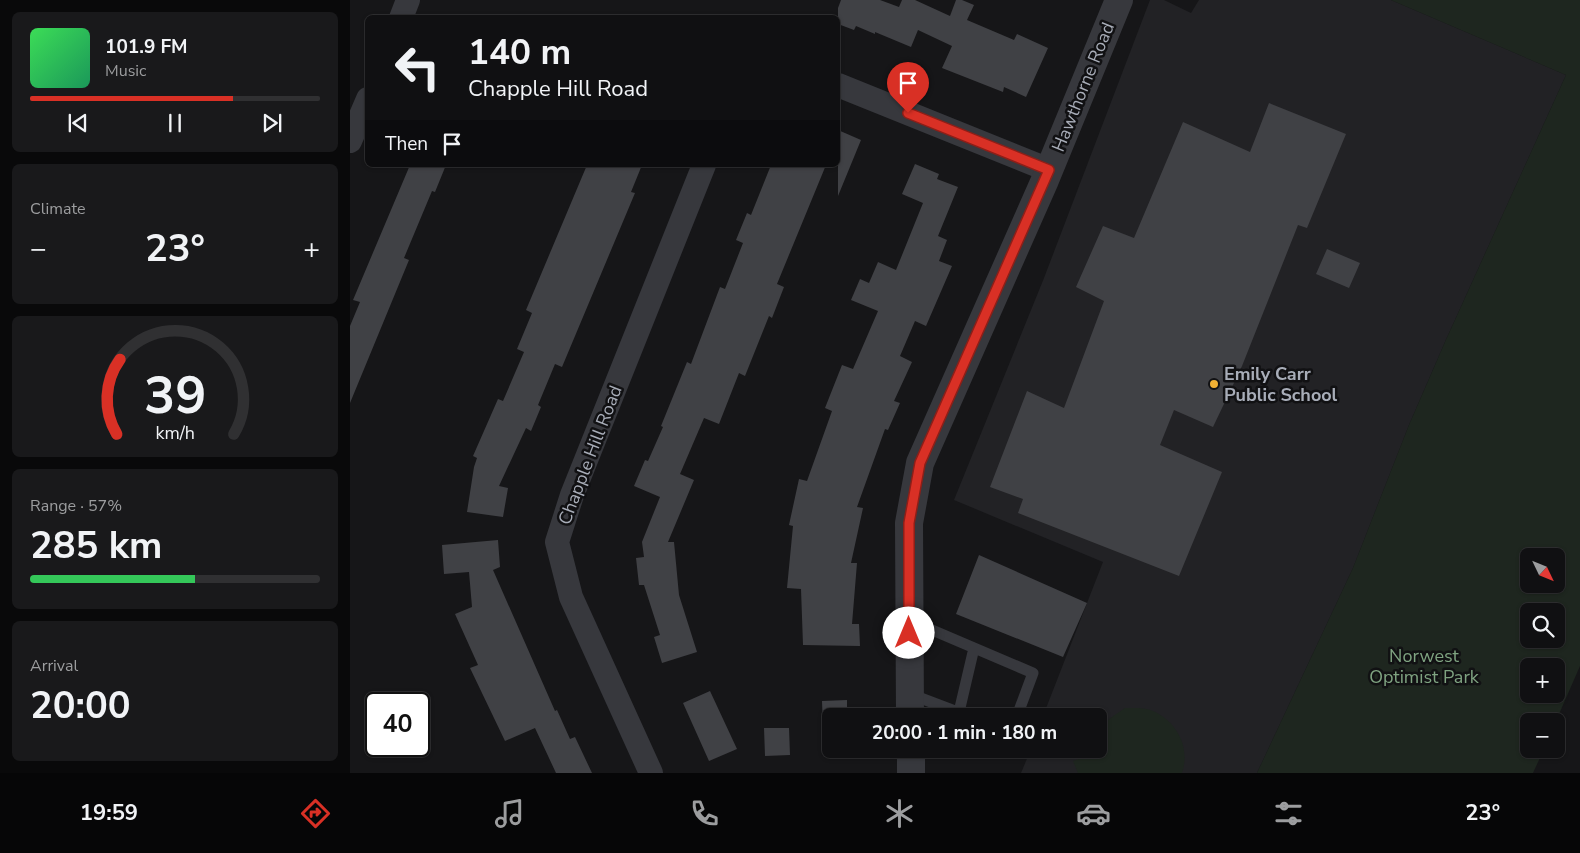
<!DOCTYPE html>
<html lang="en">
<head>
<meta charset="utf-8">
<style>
	body { margin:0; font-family:"Nunito Sans",sans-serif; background:#19191b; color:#f1f3f6; height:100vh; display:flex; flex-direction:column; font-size:19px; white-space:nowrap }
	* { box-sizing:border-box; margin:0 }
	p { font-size:16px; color:#9c9d9f }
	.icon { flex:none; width:28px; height:28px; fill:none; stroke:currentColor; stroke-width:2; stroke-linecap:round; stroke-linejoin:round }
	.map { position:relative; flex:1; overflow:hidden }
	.drawer { display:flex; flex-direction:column; gap:12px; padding:12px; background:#09090a; width:350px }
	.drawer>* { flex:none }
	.guide { position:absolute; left:15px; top:15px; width:475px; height:152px; border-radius:8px; box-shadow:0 1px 4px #0004,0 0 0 1px #303032; background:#101012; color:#f1f3f6; overflow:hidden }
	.needle { width:32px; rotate:133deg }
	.fabs { position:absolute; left:1170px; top:548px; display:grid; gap:10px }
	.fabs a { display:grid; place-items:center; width:45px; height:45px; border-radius:8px; background:#101012; box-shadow:0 1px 4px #0004,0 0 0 1px #303032; font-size:25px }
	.speed { position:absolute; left:15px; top:692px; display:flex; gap:10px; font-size:25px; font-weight:700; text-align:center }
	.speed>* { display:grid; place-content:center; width:65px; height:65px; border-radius:50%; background:#101012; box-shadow:0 1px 4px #0004,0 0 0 1px #303032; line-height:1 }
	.speed .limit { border:2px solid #111; border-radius:8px; background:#fff; color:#111 }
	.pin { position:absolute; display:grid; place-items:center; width:42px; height:42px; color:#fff; margin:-51px -21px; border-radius:50% 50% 50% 0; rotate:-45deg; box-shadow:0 0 5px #0007 }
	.pin .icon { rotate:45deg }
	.me { position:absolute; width:55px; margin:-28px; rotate:0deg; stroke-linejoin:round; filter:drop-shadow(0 0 4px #0008) }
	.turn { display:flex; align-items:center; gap:18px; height:105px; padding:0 20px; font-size:22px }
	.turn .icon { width:65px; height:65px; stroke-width:2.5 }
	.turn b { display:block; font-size:35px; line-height:42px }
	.then { display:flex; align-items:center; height:48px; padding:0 20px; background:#0003; gap:10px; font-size:19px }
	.big { font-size:38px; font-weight:700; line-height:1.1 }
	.drawer .widget { flex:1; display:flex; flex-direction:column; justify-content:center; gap:8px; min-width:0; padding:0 18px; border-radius:8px; background:#19191b }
	.drawer .dial { align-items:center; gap:0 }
	.dial svg { height:130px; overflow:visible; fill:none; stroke:#303032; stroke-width:7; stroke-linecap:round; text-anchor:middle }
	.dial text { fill:#f1f3f6; stroke:none }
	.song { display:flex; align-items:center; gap:15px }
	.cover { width:60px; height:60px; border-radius:8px; background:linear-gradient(135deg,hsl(130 70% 55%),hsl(150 70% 35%)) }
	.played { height:5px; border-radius:2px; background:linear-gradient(90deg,#d93025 70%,#303032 70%) }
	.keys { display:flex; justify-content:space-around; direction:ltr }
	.heat { display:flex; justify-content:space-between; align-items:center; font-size:28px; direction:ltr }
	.charge { height:8px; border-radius:4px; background:linear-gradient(90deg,#34c759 57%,#303032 0) }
	.trip { position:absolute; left:472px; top:708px; width:285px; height:50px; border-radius:8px; background:#101012; box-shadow:0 1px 4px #0004,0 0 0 1px #303032; font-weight:700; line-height:50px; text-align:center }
	.tab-bar { display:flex; height:80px; justify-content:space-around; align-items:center; background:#060607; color:#9c9d9f }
	.tab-bar .icon { width:35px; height:35px }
	.tab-bar .on { color:#d93025 }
	.tab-bar b { font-size:22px; color:#f1f3f6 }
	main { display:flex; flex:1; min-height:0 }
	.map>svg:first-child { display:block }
	.built { fill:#222225 }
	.green { fill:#1e261f; fill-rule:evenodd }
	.building { fill:#404145 }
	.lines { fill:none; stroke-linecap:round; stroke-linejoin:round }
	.service { stroke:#37383d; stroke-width:11 }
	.minor { stroke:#37383d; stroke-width:24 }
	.tertiary { stroke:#37383d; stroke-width:28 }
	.route-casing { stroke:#8d1f18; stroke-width:12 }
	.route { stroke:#d93025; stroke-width:9 }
	.poi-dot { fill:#f2b134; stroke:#111113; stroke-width:2 }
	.labels { text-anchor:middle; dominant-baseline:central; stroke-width:5; stroke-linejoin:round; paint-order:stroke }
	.street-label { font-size:18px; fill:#a8adb8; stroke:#111113 }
	.poi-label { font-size:18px; font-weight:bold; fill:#a8adb8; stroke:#111113; text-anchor:start }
	.park-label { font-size:18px; fill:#7fa381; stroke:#111113 }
</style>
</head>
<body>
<main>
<section class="drawer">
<div class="widget">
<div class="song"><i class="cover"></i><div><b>101.9 FM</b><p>Music</p></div></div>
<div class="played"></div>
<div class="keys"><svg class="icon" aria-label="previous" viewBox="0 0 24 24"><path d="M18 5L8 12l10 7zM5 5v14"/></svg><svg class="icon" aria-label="pause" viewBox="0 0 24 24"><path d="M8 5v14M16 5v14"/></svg><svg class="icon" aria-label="next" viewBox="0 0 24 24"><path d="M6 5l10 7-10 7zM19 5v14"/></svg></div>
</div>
<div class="widget"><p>Climate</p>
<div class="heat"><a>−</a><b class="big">23°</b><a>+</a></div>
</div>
<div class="widget dial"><svg viewBox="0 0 100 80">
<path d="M14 69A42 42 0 1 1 86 69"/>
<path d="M14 69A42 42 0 0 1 16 23" stroke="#d93025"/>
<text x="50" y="56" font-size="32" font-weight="700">39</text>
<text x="50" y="72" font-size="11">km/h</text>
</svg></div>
<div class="widget"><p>Range · 57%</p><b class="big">285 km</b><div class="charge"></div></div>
<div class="widget"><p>Arrival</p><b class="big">20:00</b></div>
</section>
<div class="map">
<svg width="1230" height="773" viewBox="0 0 1230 773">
	<rect width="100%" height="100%" fill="#161618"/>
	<path class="built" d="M800 0H814L841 13 849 0H1041L1216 75 1095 342 1059 425 1003 568 907 773H671L681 749H749V716H693L753 562 604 500 694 278Z"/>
	<path class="green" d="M1041 0H1230V666L1206 721H1179V749H1194L1183 773H907L1003 568 1059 425 1095 342 1216 75ZM1179 556H1206V584H1179ZM1179 611H1206V639H1179ZM1179 666H1206V694H1179Z
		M775 708C783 708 795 707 803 711 826 721 841 747 832 773H728L723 761 732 758 737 749H749C749 723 755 722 775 708Z"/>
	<path class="building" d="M491 0H530L549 7 552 0H565L600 16 606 0H612L624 5 617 20 664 40 667 34 698 48 676 97 654 87 653 92 592 68 602 46 568 30 561 47 525 32V34L506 26 504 30 488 24V8Z
		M919 103 996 134 957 228 948 225 892 366 863 427 824 410 810 445 872 472 829 576 668 513 673 499 640 487 677 391 714 408 754 301 726 287 753 226 784 238 833 122 900 152Z
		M488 130 511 140 488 196Z
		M565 164 589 174 587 179 608 187 588 236 597 240 589 261 602 266 576 326 565 321 550 356 562 362 544 401 550 403 538 430 535 429 507 507 513 508 501 563H507L502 624H509L510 646 453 645 451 589 437 588 443 526 439 525 449 479 457 481 482 411 475 408 492 365 503 369 528 311 501 300 510 279 519 283 528 262 546 270 573 203 552 194Z
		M60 165H96L85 192 82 191 54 258 59 260 0 403V326L10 302 3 300Z
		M237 165H292L281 192 285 193 212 367 205 364 188 405 191 407 181 431 176 428 149 486 158 488 153 517 117 512 124 467 127 458 123 456 148 399 153 401 174 352 167 349 182 313 176 310Z
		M421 165H476L427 284 434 287 422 318 419 316 395 376 389 373 369 424 354 418 330 474 344 480 318 542H324L329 595 347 652 312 663 304 637 310 635 294 585H289L286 558 294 557 292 542 310 497 284 486 295 460 298 461 313 427 311 426 337 362 341 364 370 287 375 289 393 243 386 240 397 213 401 215Z
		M977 249 1010 263 999 288 966 274Z
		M148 540 150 567 143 570 205 711 207 710 220 739 225 737 242 773H206L185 728 155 741 120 668 128 665 105 614 122 607 119 572 94 574 92 545Z
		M629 555 737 603 713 657 606 614Z
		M360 691 387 749 359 761 333 703Z
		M497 700V716H481V749H499V753L474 755 472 701Z
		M414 728H439L440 755 415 756Z"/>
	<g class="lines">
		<path class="service" d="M561 621 683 673 667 716
			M560 694 618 716
			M609 712 624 648"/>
		<path class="minor" d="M51 18 58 0
			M488 85 699 170
			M0 141 18 99
			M301 773 221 597 207 542 222 495 354 165"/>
		<path class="tertiary" d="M560 716 559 523 570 463 695 180 769 0
			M561 749V773"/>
	</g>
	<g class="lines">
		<g class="route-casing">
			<path id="route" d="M558 113 699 170 570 463 559 523V633"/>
		</g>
		<use href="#route" class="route"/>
	</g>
	<circle class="poi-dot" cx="864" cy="384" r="5"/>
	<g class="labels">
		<g class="street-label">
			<text transform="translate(733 87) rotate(-68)">Hawthorne Road</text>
			<text transform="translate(240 455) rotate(-69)">Chapple Hill Road</text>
		</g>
		<g class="poi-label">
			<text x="874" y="374">Emily Carr<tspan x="874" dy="21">Public School</tspan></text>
		</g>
		<g class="park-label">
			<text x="1074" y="656">Norwest<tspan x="1074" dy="21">Optimist Park</tspan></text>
		</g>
	</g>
</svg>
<div class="fabs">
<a><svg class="needle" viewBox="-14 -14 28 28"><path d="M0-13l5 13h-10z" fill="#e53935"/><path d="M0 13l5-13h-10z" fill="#9c9d9f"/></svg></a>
<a><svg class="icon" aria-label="search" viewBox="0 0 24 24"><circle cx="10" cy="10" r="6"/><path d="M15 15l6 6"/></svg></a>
<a>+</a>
<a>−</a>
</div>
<div class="speed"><div class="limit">40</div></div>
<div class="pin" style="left:558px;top:113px;background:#d93025"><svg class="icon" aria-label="arrive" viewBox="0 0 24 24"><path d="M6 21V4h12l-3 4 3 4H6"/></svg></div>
<svg class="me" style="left:559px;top:633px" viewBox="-20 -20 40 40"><circle r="19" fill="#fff"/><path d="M0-13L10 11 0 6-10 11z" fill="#d93025"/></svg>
<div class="trip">20:00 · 1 min · 180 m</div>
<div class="guide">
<div class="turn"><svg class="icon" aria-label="left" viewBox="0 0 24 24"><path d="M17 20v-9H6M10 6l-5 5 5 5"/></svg><div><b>140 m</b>Chapple Hill Road</div></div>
<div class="then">Then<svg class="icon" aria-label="arrive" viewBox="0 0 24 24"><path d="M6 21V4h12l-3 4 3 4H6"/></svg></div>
</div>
</div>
</main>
<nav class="tab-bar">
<b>19:59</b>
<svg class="icon on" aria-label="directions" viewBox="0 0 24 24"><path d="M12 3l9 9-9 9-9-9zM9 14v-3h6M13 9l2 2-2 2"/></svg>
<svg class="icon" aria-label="music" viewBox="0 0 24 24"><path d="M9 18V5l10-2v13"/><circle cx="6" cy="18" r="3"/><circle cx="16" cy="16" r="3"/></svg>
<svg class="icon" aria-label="phone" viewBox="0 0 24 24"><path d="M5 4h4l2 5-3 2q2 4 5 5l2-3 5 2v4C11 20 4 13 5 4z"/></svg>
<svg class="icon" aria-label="climate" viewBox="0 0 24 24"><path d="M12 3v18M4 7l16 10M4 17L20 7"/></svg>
<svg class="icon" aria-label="car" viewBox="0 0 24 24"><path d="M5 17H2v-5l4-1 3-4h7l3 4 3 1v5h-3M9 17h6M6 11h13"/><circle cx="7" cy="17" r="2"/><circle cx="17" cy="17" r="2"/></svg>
<svg class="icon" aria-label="filters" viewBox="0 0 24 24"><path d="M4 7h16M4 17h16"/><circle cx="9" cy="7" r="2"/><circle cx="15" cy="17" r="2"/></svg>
<b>23°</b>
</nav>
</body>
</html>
